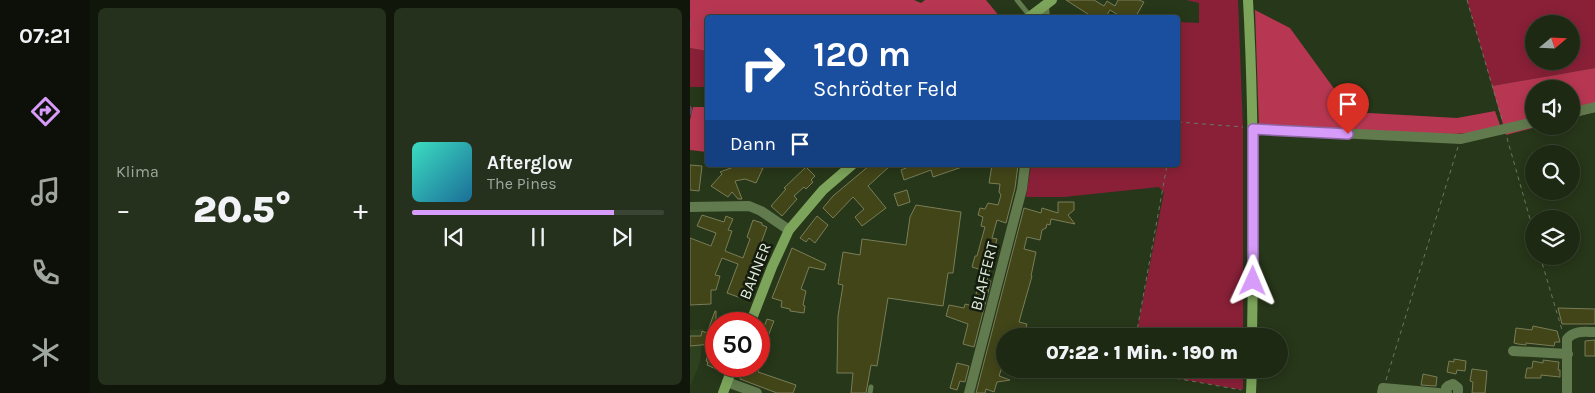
<!DOCTYPE html>
<html lang="de">
<head>
<meta charset="utf-8">
<style>
	body { margin:0; font-family:Karla,sans-serif; background:#25311c; color:#f1f3f6; height:100vh; display:flex; flex-direction:column; font-size:19px; white-space:nowrap }
	* { box-sizing:border-box; margin:0 }
	p { font-size:16px; color:#a0a6a0 }
	.icon { flex:none; width:28px; height:28px; fill:none; stroke:currentColor; stroke-width:2; stroke-linecap:round; stroke-linejoin:round }
	.map { position:relative; flex:1; overflow:hidden }
	.sheet { display:flex; flex-direction:column; gap:8px; padding:8px; background:#10170a; width:600px }
	.sheet>* { flex:none }
	.guide { position:absolute; left:15px; top:15px; width:475px; height:152px; border-radius:5px; box-shadow:0 2px 12px #0003,0 0 0 1px #3b4533; background:#1a4fa0; color:#fff; overflow:hidden }
	.needle { width:32px; rotate:71deg }
	.fabs { position:absolute; left:835px; top:15px; display:grid; gap:10px }
	.fabs a { display:grid; place-items:center; width:55px; height:55px; border-radius:50%; background:#1d2913; box-shadow:0 2px 12px #0003,0 0 0 1px #3b4533; font-size:25px }
	.speed { position:absolute; left:15px; top:312px; display:flex; gap:10px; font-size:25px; font-weight:700; text-align:center }
	.speed>* { display:grid; place-content:center; width:65px; height:65px; border-radius:50%; background:#1d2913; box-shadow:0 2px 12px #0003,0 0 0 1px #3b4533; line-height:1 }
	.speed .limit { border:8px solid #d22; background:#fff; color:#111 }
	.pin { position:absolute; display:grid; place-items:center; width:42px; height:42px; color:#fff; margin:-51px -21px; border-radius:50% 50% 50% 0; rotate:-45deg; box-shadow:0 0 5px #0007 }
	.pin .icon { rotate:45deg }
	.me { position:absolute; width:55px; margin:-28px; rotate:1deg; stroke-linejoin:round; filter:drop-shadow(0 0 4px #0008) }
	.turn { display:flex; align-items:center; gap:18px; height:105px; padding:0 25px; font-size:22px }
	.turn .icon { width:65px; height:65px; stroke-width:2.5 }
	.turn b { display:block; font-size:35px; line-height:42px }
	.then { display:flex; align-items:center; height:48px; padding:0 25px; background:#0003; gap:10px; font-size:19px }
	.big { font-size:38px; font-weight:800; line-height:1.1 }
	.sheet .tile { flex:1; display:flex; flex-direction:column; justify-content:center; gap:8px; min-width:0; padding:0 18px; border-radius:8px; background:#25311c }
	.song { display:flex; align-items:center; gap:15px }
	.cover { width:60px; height:60px; border-radius:8px; background:linear-gradient(135deg,hsl(170 70% 55%),hsl(200 70% 35%)) }
	.played { height:5px; border-radius:2px; background:linear-gradient(90deg,#d79bf9 80%,#3b4533 80%) }
	.keys { display:flex; justify-content:space-around; direction:ltr }
	.heat { display:flex; justify-content:space-between; align-items:center; font-size:28px; direction:ltr }
	.sheet .tiles { flex:1; display:grid; gap:8px; grid-template-columns:repeat(2,1fr) }
	.trip { position:absolute; left:306px; top:328px; width:292px; height:50px; border-radius:25px; background:#1d2913; box-shadow:0 2px 12px #0003,0 0 0 1px #3b4533; font-weight:800; line-height:50px; text-align:center }
	main { display:flex; flex:1; min-height:0 }
	.menu { display:flex; flex-direction:column; width:90px; justify-content:space-around; align-items:center; background:#0c1008; color:#a0a6a0 }
	.menu .icon { width:35px; height:35px }
	.menu .active { color:#d79bf9 }
	.menu b { font-size:22px; color:#f1f3f6 }
	.map>svg:first-child { display:block }
	.built { fill:#2f421f }
	.green { fill:#892038; fill-rule:evenodd }
	.forest { fill:#b73752 }
	.lines { fill:none; stroke-linecap:round; stroke-linejoin:round }
	.stream { stroke:#5f4868; stroke-width:2.5 }
	.building { fill:#424518; stroke:#797d58 }
	.path { stroke:#6a785e; stroke-width:1; stroke-dasharray:4 4; stroke-linecap:butt }
	.lane { stroke:#627b4e; stroke-width:5 }
	.street { stroke:#627b4e; stroke-width:10 }
	.secondary { stroke:#7ca55b; stroke-width:10 }
	.route-casing { stroke:#8c65a2; stroke-width:12 }
	.route { stroke:#d79bf9; stroke-width:9 }
	.labels { text-anchor:middle; dominant-baseline:central; stroke-width:5; stroke-linejoin:round; paint-order:stroke }
	.street-label { font-size:16px; fill:#e1ecda; stroke:#141c0f }
</style>
</head>
<body>
<main>
<nav class="menu">
<b>07:21</b>
<svg class="icon active" aria-label="directions" viewBox="0 0 24 24"><path d="M12 3l9 9-9 9-9-9zM9 14v-3h6M13 9l2 2-2 2"/></svg>
<svg class="icon" aria-label="music" viewBox="0 0 24 24"><path d="M9 18V5l10-2v13"/><circle cx="6" cy="18" r="3"/><circle cx="16" cy="16" r="3"/></svg>
<svg class="icon" aria-label="phone" viewBox="0 0 24 24"><path d="M5 4h4l2 5-3 2q2 4 5 5l2-3 5 2v4C11 20 4 13 5 4z"/></svg>
<svg class="icon" aria-label="climate" viewBox="0 0 24 24"><path d="M12 3v18M4 7l16 10M4 17L20 7"/></svg>
</nav>
<section class="sheet">
<div class="tiles">
<div class="tile"><p>Klima</p>
<div class="heat"><a>−</a><b class="big">20.5°</b><a>+</a></div>
</div>
<div class="tile">
<div class="song"><i class="cover"></i><div><b>Afterglow</b><p>The Pines</p></div></div>
<div class="played"></div>
<div class="keys"><svg class="icon" aria-label="previous" viewBox="0 0 24 24"><path d="M18 5L8 12l10 7zM5 5v14"/></svg><svg class="icon" aria-label="pause" viewBox="0 0 24 24"><path d="M8 5v14M16 5v14"/></svg><svg class="icon" aria-label="next" viewBox="0 0 24 24"><path d="M6 5l10 7-10 7zM19 5v14"/></svg></div>
</div>
</div>
</section>
<div class="map">
<svg width="905" height="393" viewBox="0 0 905 393">
	<rect width="100%" height="100%" fill="#273719"/>
	<path class="built" d="M13 329 10 362 0 387V330Z"/>
	<path class="green" d="M496 0H548L553 131V336H446L474 192 469 187 374 197H336L341 165H488V22L509 23V3Z
		M777 0H905V68L802 86ZM844 24H881V61H844Z
		M0 48 17 51V87H0Z
		M440 369H553V390L440 370Z"/>
	<path class="forest" d="M0 0H224L231 3 235 0H296L310 17 18 18 17 51 0 48Z
		M565 10 600 28 661 112 767 118 805 111 810 125 808 127 782 133 762 134 569 129Z
		M905 68V112L881 118V89H844V126H850L816 135 802 86Z
		M3 107H17V152L0 150V120Z"/>
	<g class="lines">
		<path class="stream" d="M0 107 1 109 0 114"/>
	</g>
	<path class="building" d="M376 0H404L414 6 417 1 425 6 428 0H449L454 2 445 18H433L420 10 415 18H404Z
		M0 165 12 166 9 191 0 190Z
		M49 165 73 168 66 183 55 179 45 181 52 199H48L42 192 38 197 21 186 32 174 30 172Z
		M180 165H201L178 186 196 208 172 226 165 217 174 209 163 197 143 218 133 208 143 196Z
		M223 165H275V166L243 177 241 170 214 180 211 170Z
		M302 165H328L325 188 316 223 307 220 302 238 307 239 297 280 301 281 284 347 273 344 278 324 256 316 259 305 274 308 275 304 283 306 292 270 282 267 285 256H287L295 227 291 226 293 217 288 215 290 208 295 209 298 203 308 205 311 195 309 192 310 184 299 183Z
		M116 167 125 176 121 180 123 182 116 189 114 187 104 196 107 199 92 216 81 206 96 189 94 188Z
		M217 190 220 202 208 206 204 194Z
		M368 202H384V210L378 215 385 224 361 219 360 225 357 224 356 228 352 230 350 240 337 237 334 249 346 252 341 276H342L329 322 337 324 334 336H315V364H313L309 376 320 380 307 382 304 392 296 389 295 393H286L334 208 351 213 352 208 368 213Z
		M226 205 271 212 263 273H258L253 306 198 298 187 366 181 365 176 393H161L163 373H147L148 316 153 285 148 284 153 252 170 255 172 239 216 245 220 217Z
		M12 215 34 222 36 216 43 219 38 230 42 231 35 251 53 258 60 239 57 237 63 220 72 223V225L77 227 51 298 37 293 48 264 32 258 25 275 30 276 26 290H21V304L0 305V238L21 246 26 233 7 226Z
		M127 216 138 225 125 243 119 238 116 242 110 238Z
		M102 248 136 264 134 270 119 267 111 289 116 291 113 305 115 306 114 313 100 311V309L91 307 92 301 82 298Z
		M868 308 905 309V324H872Z
		M25 311H26V369L17 365 18 362 16 361 22 344 0 346V336H11L12 331 17 333Z
		M77 319 84 321 75 344 78 346 68 372 106 385 103 393H87L50 379 55 366H69V340Z
		M843 326 867 331 870 342H865L864 346 836 343V345L828 344 824 343 826 328 842 330Z
		M905 340V356H895V341Z
		M764 359 776 361 775 371 767 370 766 374 757 372 759 361 764 362Z
		M853 360 869 362 868 370H870V377L851 375V378H835L837 368H842L843 361 853 363Z
		M267 363 279 366 275 382 270 381 267 390 260 388Z
		M782 369 797 371 795 393H782L783 382 780 381Z
		M733 374 747 377 746 386 731 385Z"/>
	<g class="lines">
		<path class="path" d="M777 0 812 119
			M0 22V28
			M488 122 553 127
			M817 138 844 233
			M850 256 872 330
			M446 336 477 165
			M440 369V370L551 390
			M696 380 768 147"/>
		<path class="lane" d="M327 0 340 16
			M180 393 181 387"/>
		<path class="street" d="M354 6 355 18
			M881 113 905 107
			M563 129 771 139 844 122
			M0 207 59 206 71 211 99 230
			M823 351 878 354
			M37 382 67 393
			M279 393 332 189 335 165
			M692 393 693 388 749 393
			M757 393 756 388 758 386 763 384 768 388V393
			M877 393V339C884 330 894 332 905 332"/>
		<path class="secondary" d="M558 0C564 112 564 224 562 336
			M338 18 362 0
			M60 324 82 267 99 230 133 190 162 165
			M33 393 43 366
			M561 393 562 369"/>
	</g>
	<g class="lines">
		<g class="route-casing">
			<path id="route" d="M563 281V129L658 134"/>
		</g>
		<use href="#route" class="route"/>
	</g>
	<g class="labels">
		<g class="street-label">
			<text transform="translate(65 271) rotate(-68)">BAHNER</text>
			<text transform="translate(294 276) rotate(-76)">BLAFFERT</text>
		</g>
	</g>
</svg>
<div class="fabs">
<a><svg class="needle" viewBox="-14 -14 28 28"><path d="M0-13l5 13h-10z" fill="#e53935"/><path d="M0 13l5-13h-10z" fill="#a0a6a0"/></svg></a>
<a><svg class="icon" aria-label="sound" viewBox="0 0 24 24"><path d="M4 9h4l5-4v14l-5-4H4zM17 9q2 3 0 6"/></svg></a>
<a><svg class="icon" aria-label="search" viewBox="0 0 24 24"><circle cx="10" cy="10" r="6"/><path d="M15 15l6 6"/></svg></a>
<a><svg class="icon" aria-label="layers" viewBox="0 0 24 24"><path d="M12 4l9 5-9 5-9-5zM3 14l9 5 9-5"/></svg></a>
</div>
<div class="speed"><div class="limit">50</div></div>
<div class="pin" style="left:658px;top:134px;background:#d93025"><svg class="icon" aria-label="arrive" viewBox="0 0 24 24"><path d="M6 21V4h12l-3 4 3 4H6"/></svg></div>
<svg class="me" style="left:563px;top:281px" viewBox="-20 -20 40 40"><path d="M0-17L14 15 0 8-14 15z" fill="#d79bf9" stroke="#fff" stroke-width="4"/></svg>
<div class="trip">07:22 · 1 Min. · 190 m</div>
<div class="guide">
<div class="turn"><svg class="icon" aria-label="right" viewBox="0 0 24 24"><path d="M7 20v-9h11M14 6l5 5-5 5"/></svg><div><b>120 m</b>Schrödter Feld</div></div>
<div class="then">Dann<svg class="icon" aria-label="arrive" viewBox="0 0 24 24"><path d="M6 21V4h12l-3 4 3 4H6"/></svg></div>
</div>
</div>
</main>
</body>
</html>
